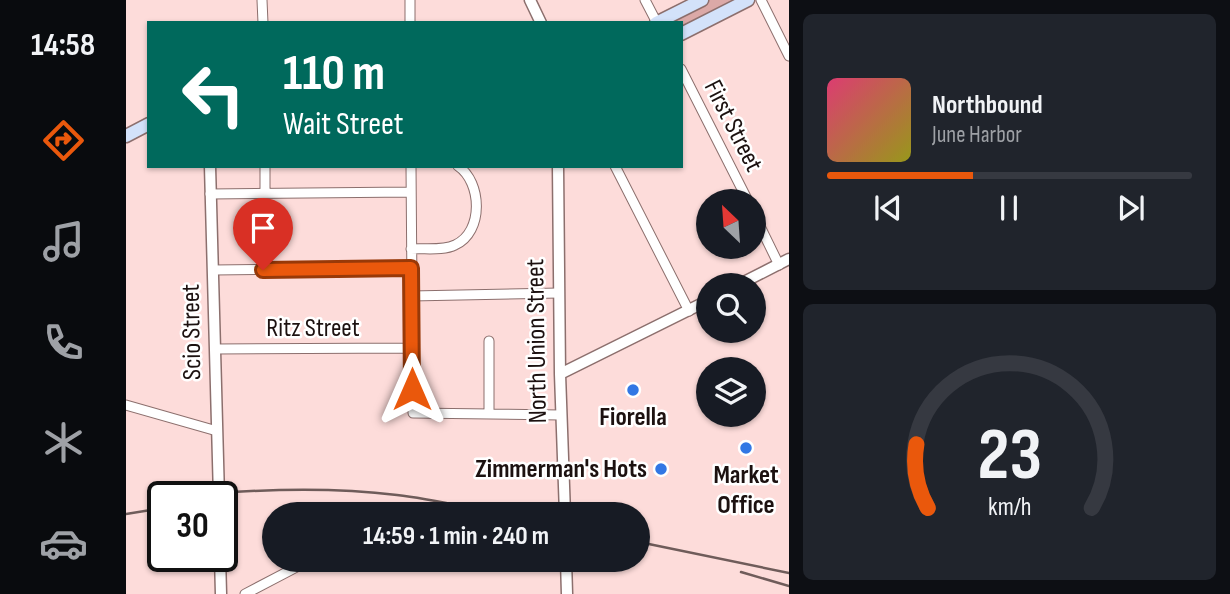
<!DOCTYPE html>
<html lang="en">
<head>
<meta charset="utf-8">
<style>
	body { margin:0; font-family:"Sofia Sans Condensed",sans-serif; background:#20242c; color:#f1f3f6; height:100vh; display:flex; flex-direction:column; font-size:26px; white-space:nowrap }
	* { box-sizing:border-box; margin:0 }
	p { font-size:23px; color:#9ea1a6 }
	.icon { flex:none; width:38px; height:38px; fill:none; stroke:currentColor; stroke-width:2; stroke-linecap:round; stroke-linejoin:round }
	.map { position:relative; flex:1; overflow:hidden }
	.details { display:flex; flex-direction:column; gap:14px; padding:14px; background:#0d0f14; width:441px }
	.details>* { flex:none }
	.top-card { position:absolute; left:21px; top:21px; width:536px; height:147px; border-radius:0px; box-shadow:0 2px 5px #0004; background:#00695c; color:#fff; overflow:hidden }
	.needle { width:46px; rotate:335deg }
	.controls { position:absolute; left:570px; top:189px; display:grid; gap:14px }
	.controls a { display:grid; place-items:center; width:70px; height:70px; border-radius:50%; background:#171b24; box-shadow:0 2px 5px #0004; font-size:35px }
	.speed { position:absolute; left:21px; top:481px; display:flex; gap:14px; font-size:35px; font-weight:700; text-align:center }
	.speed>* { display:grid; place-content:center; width:91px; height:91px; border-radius:50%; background:#171b24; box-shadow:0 2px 5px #0004; line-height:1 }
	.speed .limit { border:4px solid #111; border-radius:10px; background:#fff; color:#111 }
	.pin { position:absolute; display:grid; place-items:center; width:60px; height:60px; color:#fff; margin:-72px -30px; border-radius:50% 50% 50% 0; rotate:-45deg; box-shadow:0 0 7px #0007 }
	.pin .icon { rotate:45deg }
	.me { position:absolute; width:77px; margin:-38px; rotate:0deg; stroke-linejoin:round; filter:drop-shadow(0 0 5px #0008) }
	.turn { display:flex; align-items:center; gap:24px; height:147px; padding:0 21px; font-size:32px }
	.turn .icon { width:91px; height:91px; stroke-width:2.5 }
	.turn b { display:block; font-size:49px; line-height:60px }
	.details .tile { flex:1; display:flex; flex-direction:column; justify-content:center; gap:10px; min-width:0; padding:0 24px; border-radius:10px; background:#20242c }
	.details .dial { align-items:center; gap:0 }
	.dial svg { height:182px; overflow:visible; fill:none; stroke:#363941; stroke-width:7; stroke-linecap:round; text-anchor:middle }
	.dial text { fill:#f1f3f6; stroke:none }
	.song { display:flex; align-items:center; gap:21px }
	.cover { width:84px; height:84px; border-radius:10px; background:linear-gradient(135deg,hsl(340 70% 55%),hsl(60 70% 35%)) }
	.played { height:7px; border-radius:4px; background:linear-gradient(90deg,#ea580c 40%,#363941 40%) }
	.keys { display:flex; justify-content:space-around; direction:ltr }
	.trip { position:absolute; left:136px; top:502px; width:388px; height:70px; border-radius:35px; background:#171b24; box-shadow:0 2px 5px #0004; font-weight:700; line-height:70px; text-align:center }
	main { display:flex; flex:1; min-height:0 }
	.menu { display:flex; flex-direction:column; width:126px; justify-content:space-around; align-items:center; background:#090b0e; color:#9ea1a6 }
	.menu .icon { width:49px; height:49px }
	.menu .active { color:#ea580c }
	.menu b { font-size:32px; color:#f1f3f6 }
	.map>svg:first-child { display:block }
	.green { fill:#dba9a7 }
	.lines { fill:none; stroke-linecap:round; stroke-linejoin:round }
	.minor-casing { stroke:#8c6f6d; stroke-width:11 }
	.tertiary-casing { stroke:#8c6f6d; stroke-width:13 }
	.secondary-casing { stroke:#8c6f6d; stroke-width:15 }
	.minor { stroke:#fff; stroke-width:9 }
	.tertiary { stroke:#fff; stroke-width:10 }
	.secondary { stroke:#d3e2fa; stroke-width:12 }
	.rail { stroke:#6f5c5a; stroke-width:2.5 }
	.route-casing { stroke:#983908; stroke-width:18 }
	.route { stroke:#ea580c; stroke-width:12 }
	.poi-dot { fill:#3277e4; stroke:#fff; stroke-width:2.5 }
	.labels { text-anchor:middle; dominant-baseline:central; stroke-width:5; stroke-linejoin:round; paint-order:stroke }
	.street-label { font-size:26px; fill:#1c1110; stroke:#fff }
	.poi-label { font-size:26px; font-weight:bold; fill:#1c1110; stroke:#fff }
</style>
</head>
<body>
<main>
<nav class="menu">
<b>14:58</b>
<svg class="icon active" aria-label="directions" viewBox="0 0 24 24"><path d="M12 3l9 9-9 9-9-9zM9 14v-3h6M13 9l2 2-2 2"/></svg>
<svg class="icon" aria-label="music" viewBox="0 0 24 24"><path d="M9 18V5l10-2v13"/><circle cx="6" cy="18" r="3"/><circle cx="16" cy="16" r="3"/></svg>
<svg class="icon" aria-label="phone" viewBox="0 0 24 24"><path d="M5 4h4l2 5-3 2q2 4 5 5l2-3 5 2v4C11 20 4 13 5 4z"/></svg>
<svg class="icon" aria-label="climate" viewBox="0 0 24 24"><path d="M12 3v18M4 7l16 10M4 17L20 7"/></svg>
<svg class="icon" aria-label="car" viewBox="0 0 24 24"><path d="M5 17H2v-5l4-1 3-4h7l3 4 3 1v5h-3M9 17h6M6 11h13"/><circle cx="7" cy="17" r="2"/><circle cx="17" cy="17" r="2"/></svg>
</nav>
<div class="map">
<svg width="663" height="594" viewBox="0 0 663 594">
	<rect width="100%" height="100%" fill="#fddcda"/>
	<path class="green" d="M583 0H613L555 30V23H538Z"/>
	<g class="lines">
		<g class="minor-casing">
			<path id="minor" d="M136 0 137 23
				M519 0 531 23
				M635 0 663 56
				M284 23V0
				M555 69 622 201
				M285 166 287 413 435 415
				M489 166 563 311
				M139 193V166
				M84 194 285 192
				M628 214 653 265
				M285 249C299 248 317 251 329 245 358 232 356 182 332 166
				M88 270 285 268
				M285 296 433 293
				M363 341V414
				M89 349 285 348
				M0 405 91 431
				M272 514 274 513
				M119 594 184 560"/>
		</g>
		<g class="tertiary-casing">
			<path id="tertiary" d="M404 0 415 23
				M84 166 93 497
				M432 166 434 374 439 514
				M612 285 663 259
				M434 374 583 300
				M94 556 95 594
				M440 560 441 594"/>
		</g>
		<g class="secondary-casing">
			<path id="secondary" d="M530 23 576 0
				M555 34 622 0
				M0 136 23 124"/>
		</g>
		<use href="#minor" class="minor"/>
		<use href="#tertiary" class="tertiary"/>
		<use href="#secondary" class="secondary"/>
		<path class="rail" d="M51 497C125 489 198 486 271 495 307 499 342 508 377 514
			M0 514 37 508
			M513 542 663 573
			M615 572 663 586"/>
	</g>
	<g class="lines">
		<g class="route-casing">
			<path id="route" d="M137 270 285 268 286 389"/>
		</g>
		<use href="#route" class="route"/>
	</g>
	<g class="poi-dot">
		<circle cx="507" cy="390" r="7"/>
		<circle cx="620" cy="448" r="7"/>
		<circle cx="535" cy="469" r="7"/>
	</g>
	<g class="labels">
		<g class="street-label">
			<text transform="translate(607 126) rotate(63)">First Street</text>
			<text x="187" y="328">Ritz Street</text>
			<text transform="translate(66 332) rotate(-91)">Scio Street</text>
			<text transform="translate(411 341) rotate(-91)">North Union Street</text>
		</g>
		<g class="poi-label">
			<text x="507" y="417">Fiorella</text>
			<text x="521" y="469" text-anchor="end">Zimmerman's Hots</text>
			<text x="620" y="475">Market<tspan x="620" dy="30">Office</tspan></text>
		</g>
	</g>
</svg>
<div class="controls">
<a><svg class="needle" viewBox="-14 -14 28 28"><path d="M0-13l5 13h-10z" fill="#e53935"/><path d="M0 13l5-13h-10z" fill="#9ea1a6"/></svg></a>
<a><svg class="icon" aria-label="search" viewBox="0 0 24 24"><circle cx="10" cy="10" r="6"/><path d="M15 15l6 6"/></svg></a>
<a><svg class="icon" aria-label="layers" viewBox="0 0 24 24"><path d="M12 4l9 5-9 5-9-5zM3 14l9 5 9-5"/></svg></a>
</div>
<div class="speed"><div class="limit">30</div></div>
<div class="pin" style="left:137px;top:270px;background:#d93025"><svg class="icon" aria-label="arrive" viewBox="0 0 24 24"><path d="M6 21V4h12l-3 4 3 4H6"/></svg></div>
<svg class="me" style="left:286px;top:389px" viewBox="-20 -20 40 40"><path d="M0-17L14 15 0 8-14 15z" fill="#ea580c" stroke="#fff" stroke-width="4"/></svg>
<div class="trip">14:59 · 1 min · 240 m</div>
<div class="top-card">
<div class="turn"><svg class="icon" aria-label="left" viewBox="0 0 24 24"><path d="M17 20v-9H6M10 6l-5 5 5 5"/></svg><div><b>110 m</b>Wait Street</div></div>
</div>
</div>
<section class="details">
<div class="tile">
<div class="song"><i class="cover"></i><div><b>Northbound</b><p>June Harbor</p></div></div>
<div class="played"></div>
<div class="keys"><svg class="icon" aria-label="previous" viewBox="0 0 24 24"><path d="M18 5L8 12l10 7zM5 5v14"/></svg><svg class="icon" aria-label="pause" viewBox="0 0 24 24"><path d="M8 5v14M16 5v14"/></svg><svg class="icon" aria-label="next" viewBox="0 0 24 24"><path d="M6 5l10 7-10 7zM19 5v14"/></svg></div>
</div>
<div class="tile dial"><svg viewBox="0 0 100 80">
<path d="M14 69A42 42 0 1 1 86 69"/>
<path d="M14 69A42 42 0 0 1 9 41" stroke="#ea580c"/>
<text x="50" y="56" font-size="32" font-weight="700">23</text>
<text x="50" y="72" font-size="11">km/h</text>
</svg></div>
</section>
</main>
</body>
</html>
